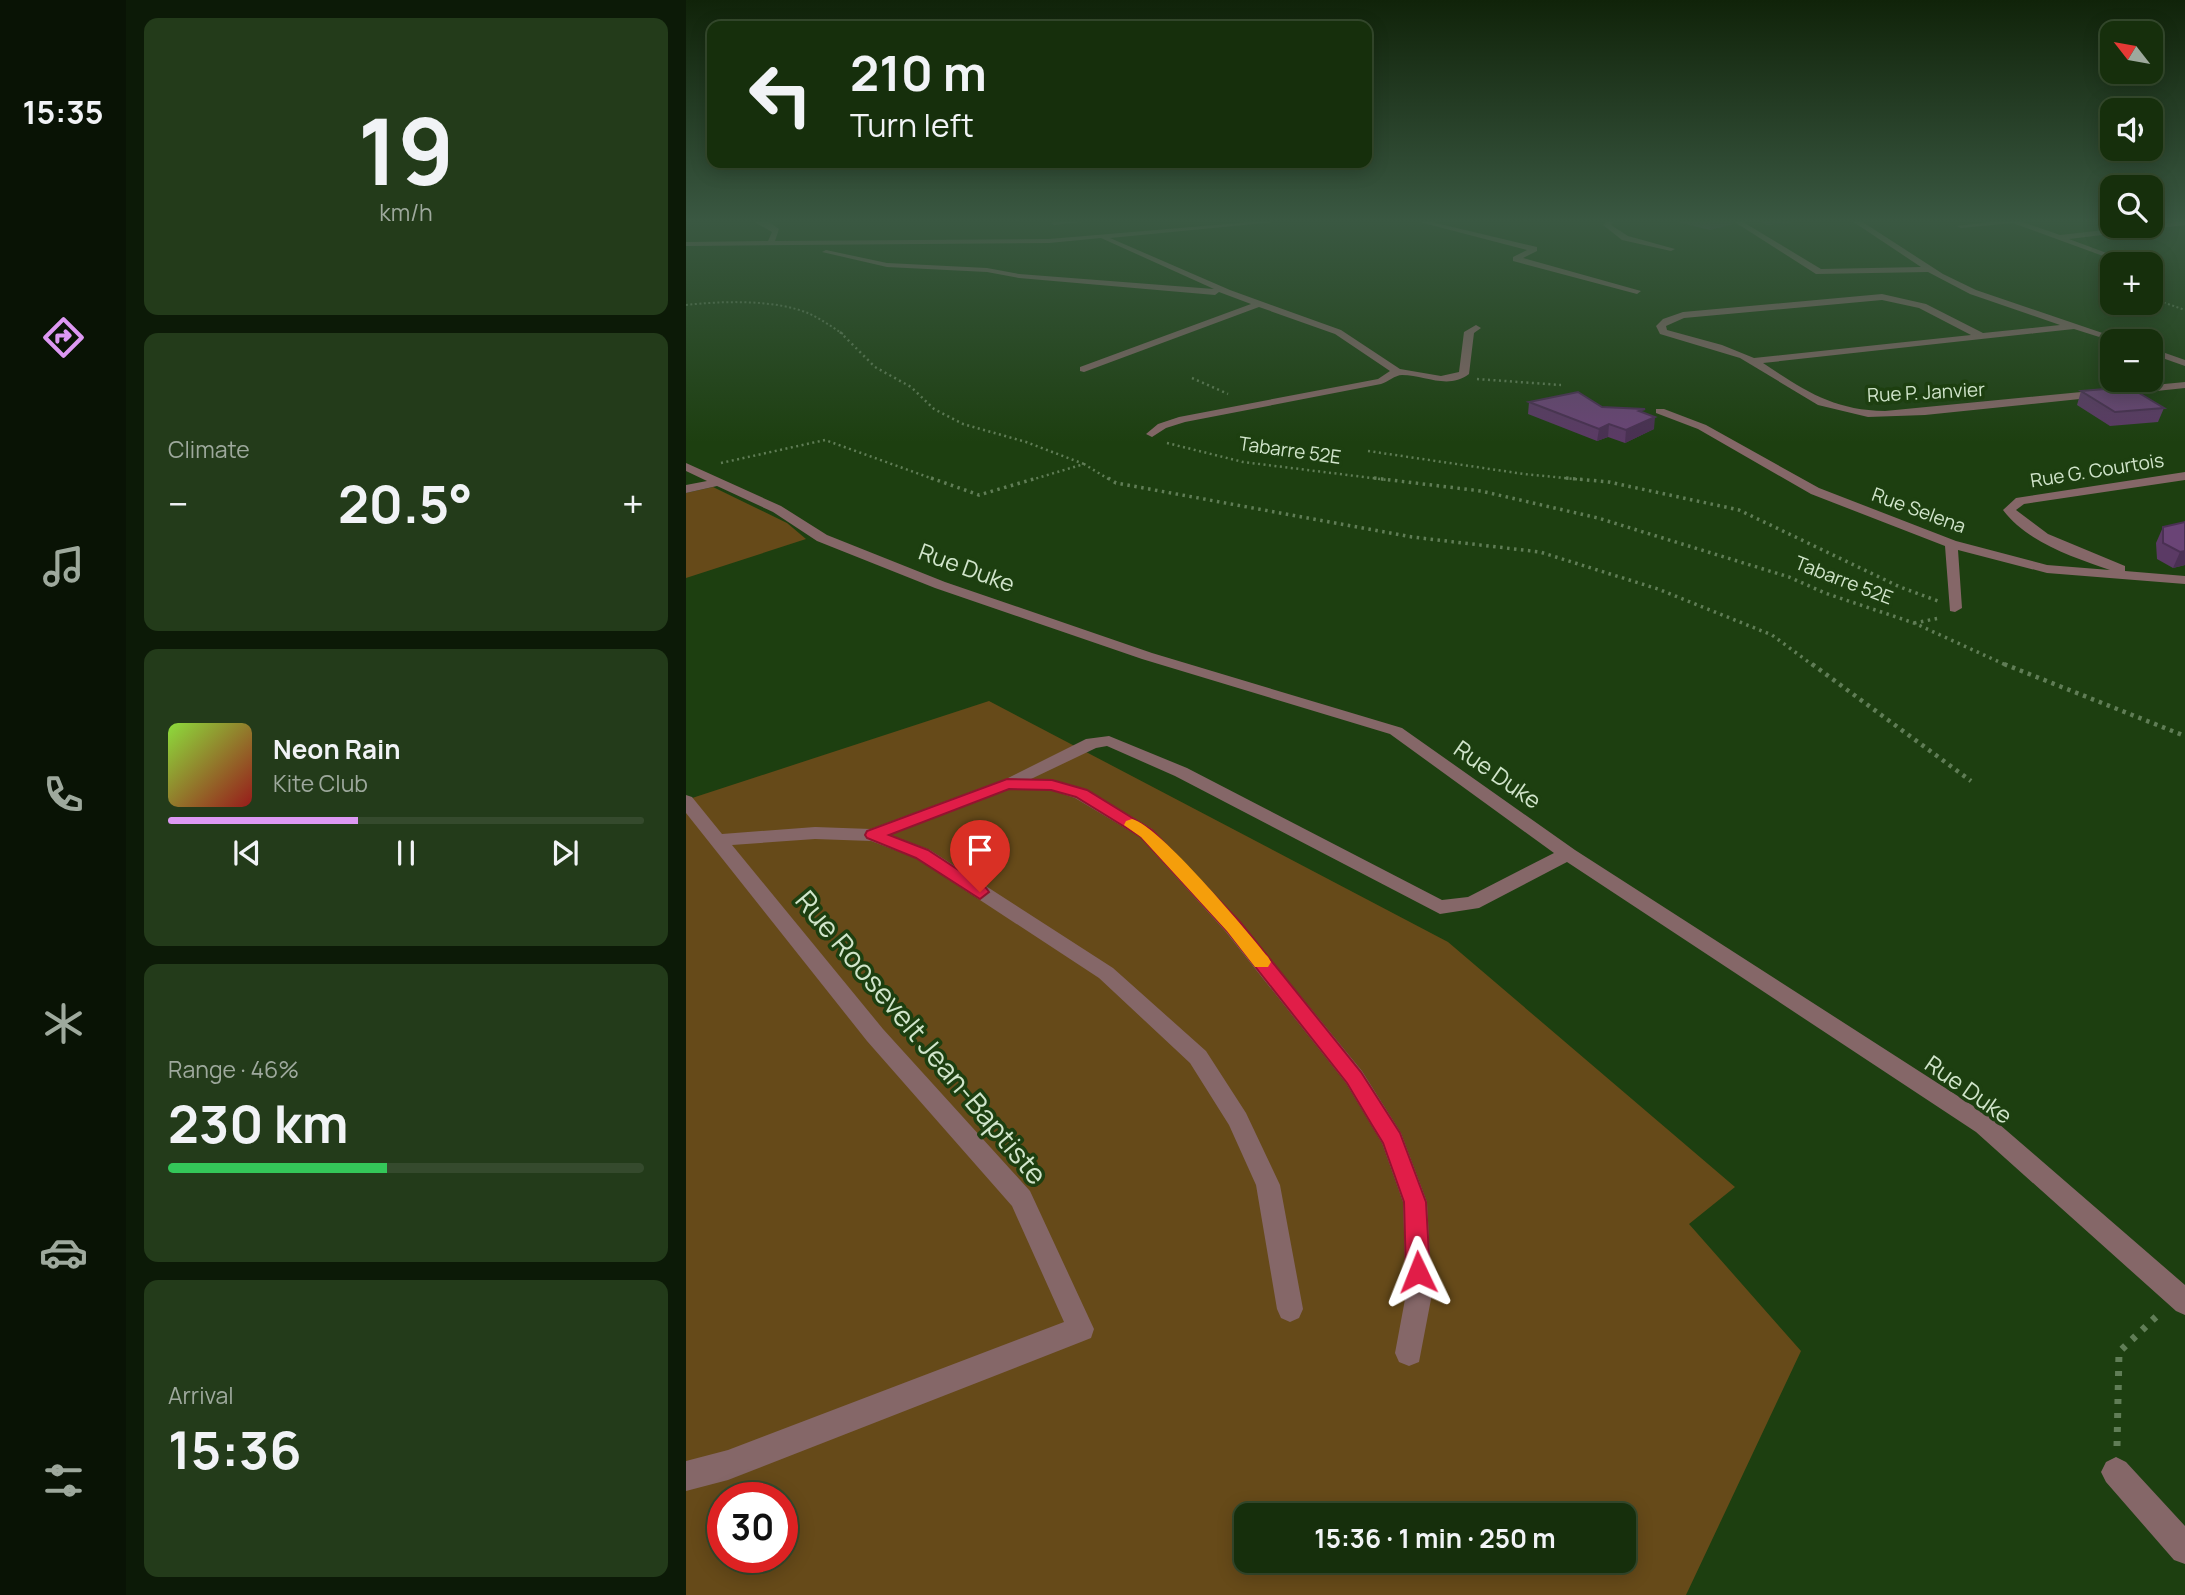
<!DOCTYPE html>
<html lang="en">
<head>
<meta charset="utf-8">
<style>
	body { margin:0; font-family:Manrope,sans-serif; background:#233b1a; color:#f1f3f6; height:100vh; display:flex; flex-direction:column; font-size:26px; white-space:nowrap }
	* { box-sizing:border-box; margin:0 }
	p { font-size:23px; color:#9ea99d }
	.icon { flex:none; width:38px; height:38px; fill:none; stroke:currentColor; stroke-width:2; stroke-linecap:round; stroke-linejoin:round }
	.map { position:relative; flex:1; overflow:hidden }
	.panel { display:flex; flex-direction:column; gap:18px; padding:18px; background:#0c1a07; width:560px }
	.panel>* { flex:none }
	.hud { position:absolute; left:21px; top:21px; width:665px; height:147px; border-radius:14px; box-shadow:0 4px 18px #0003,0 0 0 2px #354a2d; background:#162f0c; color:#f1f3f6; overflow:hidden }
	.needle { width:46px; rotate:301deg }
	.controls { position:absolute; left:1414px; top:21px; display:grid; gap:14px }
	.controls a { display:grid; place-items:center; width:63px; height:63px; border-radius:14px; background:#162f0c; box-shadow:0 4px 18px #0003,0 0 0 2px #354a2d; font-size:35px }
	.speed { position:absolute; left:21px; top:1482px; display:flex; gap:14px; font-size:35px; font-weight:700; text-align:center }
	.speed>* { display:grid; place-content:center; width:91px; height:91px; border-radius:50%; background:#162f0c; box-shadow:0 4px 18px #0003,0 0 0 2px #354a2d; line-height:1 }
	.speed .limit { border:10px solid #d22; background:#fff; color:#111 }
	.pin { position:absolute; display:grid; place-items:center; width:60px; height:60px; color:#fff; margin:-72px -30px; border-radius:50% 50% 50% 0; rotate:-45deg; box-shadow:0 0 7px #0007 }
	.pin .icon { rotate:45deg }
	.me { position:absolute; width:77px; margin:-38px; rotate:358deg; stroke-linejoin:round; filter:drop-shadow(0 0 5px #0008) }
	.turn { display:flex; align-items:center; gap:24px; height:147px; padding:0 28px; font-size:32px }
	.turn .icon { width:91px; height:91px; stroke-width:2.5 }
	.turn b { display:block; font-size:49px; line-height:60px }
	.big { font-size:52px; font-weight:700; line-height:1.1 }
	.panel .card { flex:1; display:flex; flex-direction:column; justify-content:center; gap:10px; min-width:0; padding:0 24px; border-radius:14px; background:#233b1a }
	.panel .dial { align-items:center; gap:0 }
	.dial b { font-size:91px; line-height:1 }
	.song { display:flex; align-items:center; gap:21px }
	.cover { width:84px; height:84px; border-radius:10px; background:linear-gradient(135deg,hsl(90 70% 55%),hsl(0 70% 35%)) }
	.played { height:7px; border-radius:4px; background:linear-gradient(90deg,#dd98f3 40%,#354a2d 40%) }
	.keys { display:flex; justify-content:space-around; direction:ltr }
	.heat { display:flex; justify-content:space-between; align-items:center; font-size:38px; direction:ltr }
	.charge { height:10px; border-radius:5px; background:linear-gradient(90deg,#34c759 46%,#354a2d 0) }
	.trip { position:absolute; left:548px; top:1503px; width:402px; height:70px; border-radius:14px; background:#162f0c; box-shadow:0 4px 18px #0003,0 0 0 2px #354a2d; font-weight:700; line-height:70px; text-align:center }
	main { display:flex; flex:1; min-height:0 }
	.tabs { display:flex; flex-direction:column; width:126px; justify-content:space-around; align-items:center; background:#091305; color:#9ea99d }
	.tabs .icon { width:49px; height:49px }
	.tabs .selected { color:#dd98f3 }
	.tabs b { font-size:32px; color:#f1f3f6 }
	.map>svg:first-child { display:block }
	.green { fill:#664a19; fill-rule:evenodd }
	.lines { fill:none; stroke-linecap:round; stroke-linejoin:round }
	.path-far4 { stroke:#607d56; stroke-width:2; stroke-dasharray:2 2.5; stroke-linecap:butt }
	.path-far3 { stroke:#607d56; stroke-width:2.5; stroke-dasharray:2 3.5; stroke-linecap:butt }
	.path-far2 { stroke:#607d56; stroke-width:3.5; stroke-dasharray:2.5 4.5; stroke-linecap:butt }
	.path-far1 { stroke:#607d56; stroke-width:4.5; stroke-dasharray:3.5 5; stroke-linecap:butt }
	.path { stroke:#607d56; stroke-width:7; stroke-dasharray:5 9; stroke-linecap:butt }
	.minor { fill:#856768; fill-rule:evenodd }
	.wall { fill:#5b3a65 }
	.shaded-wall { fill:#4a3053 }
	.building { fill:#6a4476; stroke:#4a3053; stroke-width:2 }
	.route { fill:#e11d48; stroke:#92132f; stroke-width:2 }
	.slow { fill:#f59e0b }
	.labels { text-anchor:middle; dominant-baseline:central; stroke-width:7; stroke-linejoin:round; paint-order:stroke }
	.far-street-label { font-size:19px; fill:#d1e5cb; stroke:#1d3f10 }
	.street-label { font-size:23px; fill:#d1e5cb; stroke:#1d3f10 }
	.near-street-label { font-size:28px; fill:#d1e5cb; stroke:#1d3f10 }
</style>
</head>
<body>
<main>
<nav class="tabs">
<b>15:35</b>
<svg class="icon selected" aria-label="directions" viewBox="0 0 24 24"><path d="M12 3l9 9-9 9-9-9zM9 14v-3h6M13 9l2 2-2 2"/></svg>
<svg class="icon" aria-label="music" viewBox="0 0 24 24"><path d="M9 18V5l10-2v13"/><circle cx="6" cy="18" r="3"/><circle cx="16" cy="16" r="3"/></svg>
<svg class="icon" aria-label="phone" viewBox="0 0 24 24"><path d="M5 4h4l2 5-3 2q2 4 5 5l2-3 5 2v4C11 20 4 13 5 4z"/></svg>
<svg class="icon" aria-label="climate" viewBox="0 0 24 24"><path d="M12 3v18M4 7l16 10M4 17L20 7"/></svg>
<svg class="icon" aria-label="car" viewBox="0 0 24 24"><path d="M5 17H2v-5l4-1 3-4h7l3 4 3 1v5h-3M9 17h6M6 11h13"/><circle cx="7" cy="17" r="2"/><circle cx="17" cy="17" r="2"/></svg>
<svg class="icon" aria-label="filters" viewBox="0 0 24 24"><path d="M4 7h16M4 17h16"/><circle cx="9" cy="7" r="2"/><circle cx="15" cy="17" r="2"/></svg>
</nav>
<section class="panel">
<div class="card dial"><b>19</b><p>km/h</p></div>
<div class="card"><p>Climate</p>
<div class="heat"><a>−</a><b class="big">20.5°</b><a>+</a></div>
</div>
<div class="card">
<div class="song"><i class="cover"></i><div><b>Neon Rain</b><p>Kite Club</p></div></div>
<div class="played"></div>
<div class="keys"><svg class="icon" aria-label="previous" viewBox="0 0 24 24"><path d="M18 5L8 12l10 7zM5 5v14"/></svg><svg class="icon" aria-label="pause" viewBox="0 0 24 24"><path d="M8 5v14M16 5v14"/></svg><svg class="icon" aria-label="next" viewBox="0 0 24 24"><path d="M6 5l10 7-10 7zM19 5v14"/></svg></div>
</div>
<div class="card"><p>Range · 46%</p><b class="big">230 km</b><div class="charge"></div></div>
<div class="card"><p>Arrival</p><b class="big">15:36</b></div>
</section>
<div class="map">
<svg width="1499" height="1595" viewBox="0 0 1499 1595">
	<rect width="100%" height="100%" fill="#1d3f10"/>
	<path class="green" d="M27 487 101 523 120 539 0 578V493Z
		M303 701 762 942 1049 1187 1003 1224 1115 1351 1000 1595H0V800ZM37 1498H96V1558H37ZM560 1516H938V1561H560Z"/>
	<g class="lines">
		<path class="path-far4" d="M1465 298 1499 310
			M0 305C36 301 90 299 124 314 135 319 146 327 157 334"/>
		<path class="path-far3" d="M154 332 189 367 225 387 248 409 277 424 340 442 398 464
			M506 378 542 394
			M791 379 875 385
			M481 443 557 462 702 480
			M682 451 838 474 899 480
			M35 463 139 440 250 480
			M345 480 398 464 424 480"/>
		<path class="path-far2" d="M245 478 293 495 351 478
			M422 478 430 483 726 537 854 552 972 589 1086 635 1128 666
			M688 478 795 491 912 518 1103 577 1139 593 1228 623 1322 666
			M880 478 923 482 1053 510 1214 587 1252 601
			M1228 623 1254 618"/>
		<path class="path-far1" d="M1126 664 1285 781
			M1318 664 1499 736"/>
		<path class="path" d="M1431 1446 1433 1352 1475 1312"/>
		<path class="minor" d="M63 219 80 220 93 229 89 241 363 239 601 219 598 221 424 238 544 290 655 330 714 369 755 376 773 372 778 332 790 325 795 328 788 333 783 374C762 390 739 375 716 375 709 375 702 382 695 384L499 422 480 428 466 437 460 434 472 424 493 417 692 379 704 371 649 334 573 307 398 372 394 371V367L565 304 533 292 529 295 333 278 301 272 201 267 136 252 140 250 201 263 301 268 333 274 528 289 415 238 363 243 0 246V242L82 241 86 232Z
			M397 219H422L368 225 364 223Z
			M722 219H733L851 247V251L837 258 955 291 951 294 827 261V257L841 250Z
			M923 219H929L925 225 942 236 989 249 985 251 936 240 917 225Z
			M1044 219H1052L1135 269 1235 267 1163 219H1172L1257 274 1290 290 1440 341H1426L1388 329 1077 363C1119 391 1147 410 1199 411L1499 382V388L1239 415 1182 417 1132 405 1054 358 974 334 970 326 977 319 997 312 1196 294 1240 304 1297 333 1374 325 1284 294 1242 272 1130 274ZM1196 300 1233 308 1285 335 1068 358 1036 345 981 330 980 326 998 318Z
			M1328 219 1374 235 1499 221V225L1383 239 1450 264H1439L1327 223 1275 228 1271 226Z
			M1465 348 1499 360V366L1465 354Z
			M970 409H978L1020 425 1133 488 1270 541 1361 565 1424 570C1387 557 1341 542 1317 510L1330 498 1499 472V480L1338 504 1330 510 1362 534 1439 566V571L1499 576V584L1361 573 1272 550 1276 608 1269 612 1264 611 1259 546 1125 494 1012 429 970 413Z
			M0 463 95 506 141 535 259 582 466 653 716 728 889 850 1306 1118 1499 1285V1315L1490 1311 1290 1132 881 862 793 908 754 914 489 776 421 746 410 748 345 779 366 780 401 790 466 829 554 922 676 1071 715 1133 741 1202 746 1294 733 1362 723 1366 713 1362 709 1353 720 1294 717 1202 696 1143 660 1083 540 932 454 837 389 798 365 790 323 789 204 835 244 850 427 968 520 1051 560 1113 594 1185 617 1309 613 1318 604 1322 595 1318 591 1309 570 1185 543 1125 504 1063 413 978 230 858 185 841 129 839 46 845 197 1029 344 1191 408 1329 405 1338 395 1342 42 1480 0 1491V1461L42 1450 378 1322 326 1206 181 1041 0 813V795L6 797 36 834 129 827 185 829 320 779 400 739 423 736 501 768 756 900 782 897 868 853 704 734 456 659 249 588 131 541 87 512 31 486 0 493V485L21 481 0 471Z
			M1430 1457 1440 1462 1499 1526V1564L1488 1560 1420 1482 1415 1472 1420 1462Z"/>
	</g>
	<path class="wall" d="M979 219H1047V224L1024 230Z
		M1070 219H1137L1081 225Z
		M1395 391 1478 408 1472 422 1424 426 1391 405Z
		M843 402 916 407 958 413 968 429 939 443 922 437 911 441 842 414Z
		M1499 522V565L1487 568 1471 559 1470 543 1477 527Z"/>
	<path class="shaded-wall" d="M1031 219H1047V224L1024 230 1025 220Z
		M1082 219H1137L1081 225Z
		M1465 219H1498L1465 222Z
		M969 417 968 429 939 443 940 430Z
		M923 424 922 437 911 441 913 429Z
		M1499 551V565L1487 568 1494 552Z"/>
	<path class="building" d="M1443 387 1478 408 1429 412 1395 391Z
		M892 392 916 407 959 409 953 411 969 417 940 430 923 424 913 429 843 402Z
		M1499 522V551L1494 552 1477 543V527Z"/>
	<linearGradient id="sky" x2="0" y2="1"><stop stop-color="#102309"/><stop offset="0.5" stop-color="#3a5842"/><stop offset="1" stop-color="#3a5842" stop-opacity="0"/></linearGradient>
	<rect width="1499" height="442" fill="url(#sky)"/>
	<path class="route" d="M321 779 366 780 401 790 466 830 554 922 675 1072 714 1133 740 1202 744 1272 740 1279 732 1282 724 1279 720 1272 718 1202 697 1143 686 1125 661 1083 541 931 455 837 390 797 365 790 323 789 203 835 242 850 300 888 303 892 294 899 230 858 181 838 179 835 181 831Z"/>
	<path class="slow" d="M446 819C475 827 559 929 582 957L585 962 582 967H569L541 931 455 837 438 825 440 821Z"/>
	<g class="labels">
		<g class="far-street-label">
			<text transform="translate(1240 392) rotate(-3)">Rue P. Janvier</text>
			<text transform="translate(604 450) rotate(8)">Tabarre 52E</text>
			<text transform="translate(1411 470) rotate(-9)">Rue G. Courtois</text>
			<text transform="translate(1233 510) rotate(20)">Rue Selena</text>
			<text transform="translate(1158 580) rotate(21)">Tabarre 52E</text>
		</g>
		<g class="street-label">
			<text transform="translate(281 567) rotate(20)">Rue Duke</text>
			<text transform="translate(812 774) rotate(35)">Rue Duke</text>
			<text transform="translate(1283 1089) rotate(35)">Rue Duke</text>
		</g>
		<g class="near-street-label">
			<text transform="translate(236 1037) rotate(50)">Rue Roosevelt Jean-Baptiste</text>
		</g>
	</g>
</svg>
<div class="controls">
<a><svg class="needle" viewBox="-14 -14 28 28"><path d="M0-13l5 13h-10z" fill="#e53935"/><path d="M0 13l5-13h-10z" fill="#9ea99d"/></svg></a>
<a><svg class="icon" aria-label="sound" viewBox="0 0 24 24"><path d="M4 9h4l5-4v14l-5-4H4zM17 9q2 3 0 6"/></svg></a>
<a><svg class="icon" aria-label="search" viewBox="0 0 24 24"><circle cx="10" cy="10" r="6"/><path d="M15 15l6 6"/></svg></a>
<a>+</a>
<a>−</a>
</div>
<div class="speed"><div class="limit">30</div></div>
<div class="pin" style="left:294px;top:892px;background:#d93025"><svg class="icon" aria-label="arrive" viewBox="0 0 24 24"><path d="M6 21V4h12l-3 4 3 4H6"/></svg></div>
<svg class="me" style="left:732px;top:1272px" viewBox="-20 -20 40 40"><path d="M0-17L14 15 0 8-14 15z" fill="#e11d48" stroke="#fff" stroke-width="4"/></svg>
<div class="trip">15:36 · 1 min · 250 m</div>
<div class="hud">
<div class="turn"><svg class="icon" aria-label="left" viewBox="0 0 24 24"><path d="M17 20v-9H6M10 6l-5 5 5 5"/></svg><div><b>210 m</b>Turn left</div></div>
</div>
</div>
</main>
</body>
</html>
